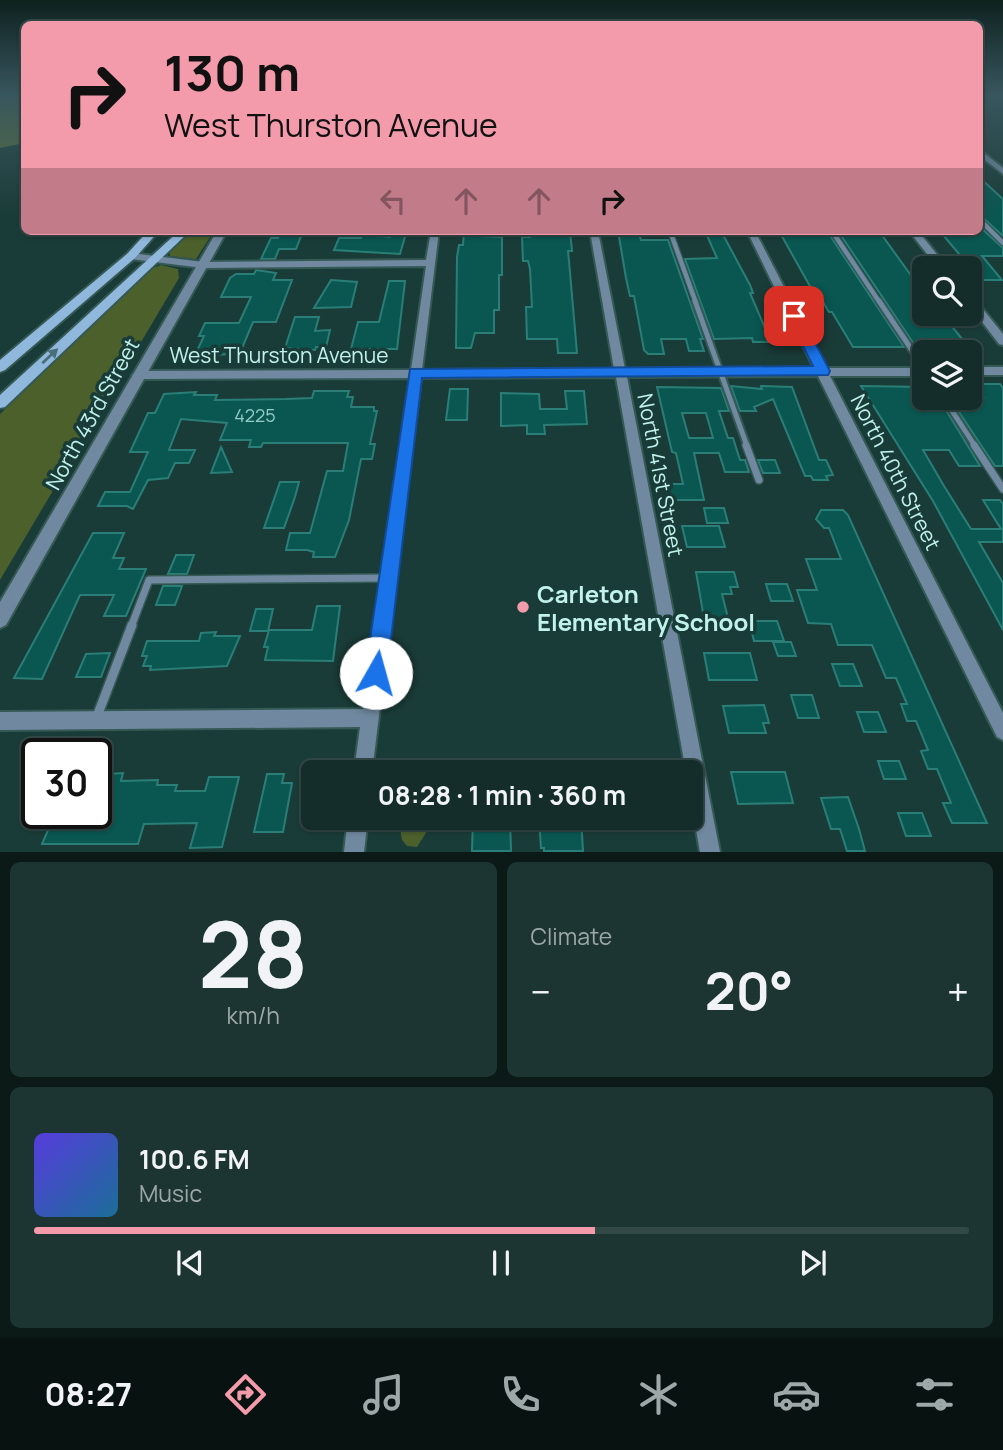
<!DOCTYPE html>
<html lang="en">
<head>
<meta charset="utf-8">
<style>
	body { margin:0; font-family:Manrope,sans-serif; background:#1d3532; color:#f1f3f6; height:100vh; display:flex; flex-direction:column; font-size:26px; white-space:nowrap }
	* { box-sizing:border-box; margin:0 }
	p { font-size:23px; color:#9da8a8 }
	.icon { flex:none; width:38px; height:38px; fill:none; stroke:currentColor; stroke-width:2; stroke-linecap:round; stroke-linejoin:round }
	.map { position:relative; height:852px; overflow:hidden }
	.drawer { display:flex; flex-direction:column; gap:10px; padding:10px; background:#0b1917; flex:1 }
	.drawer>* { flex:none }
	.top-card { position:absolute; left:21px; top:21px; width:962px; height:214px; border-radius:10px; box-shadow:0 2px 5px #0004,0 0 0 2px #334947; background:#f39aab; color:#111; overflow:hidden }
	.tools { position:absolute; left:912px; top:256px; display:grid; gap:14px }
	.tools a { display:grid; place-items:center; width:70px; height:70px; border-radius:10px; background:#142d2a; box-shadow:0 2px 5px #0004,0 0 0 2px #334947; font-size:35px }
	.speed { position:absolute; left:21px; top:738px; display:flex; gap:14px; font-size:35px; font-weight:700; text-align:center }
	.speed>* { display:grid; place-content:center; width:91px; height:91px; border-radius:50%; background:#142d2a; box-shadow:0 2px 5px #0004,0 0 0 2px #334947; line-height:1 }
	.speed .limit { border:4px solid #111; border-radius:10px; background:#fff; color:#111 }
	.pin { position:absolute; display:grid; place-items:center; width:60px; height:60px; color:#fff; margin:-30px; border-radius:14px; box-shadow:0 4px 10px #0006 }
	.me { position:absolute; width:77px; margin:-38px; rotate:7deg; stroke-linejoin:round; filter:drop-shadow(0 0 5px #0008) }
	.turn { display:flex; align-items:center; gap:24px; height:147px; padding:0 28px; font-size:32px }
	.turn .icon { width:91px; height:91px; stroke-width:2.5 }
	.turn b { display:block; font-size:49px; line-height:60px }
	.lanes { display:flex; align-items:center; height:66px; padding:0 28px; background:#0003; justify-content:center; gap:35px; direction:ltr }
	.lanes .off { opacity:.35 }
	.big { font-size:52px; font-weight:700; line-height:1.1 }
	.drawer .card { flex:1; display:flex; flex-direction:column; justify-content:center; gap:10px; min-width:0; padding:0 24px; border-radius:10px; background:#1d3532 }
	.drawer .dial { align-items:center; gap:0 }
	.dial b { font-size:91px; line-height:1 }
	.song { display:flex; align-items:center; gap:21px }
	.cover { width:84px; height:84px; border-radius:10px; background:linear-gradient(135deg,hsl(250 70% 55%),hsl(200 70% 35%)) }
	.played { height:7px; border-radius:4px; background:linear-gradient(90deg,#f39aab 60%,#334947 60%) }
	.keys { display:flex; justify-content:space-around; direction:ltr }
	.heat { display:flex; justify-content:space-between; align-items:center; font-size:38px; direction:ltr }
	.drawer .tiles { flex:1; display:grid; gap:10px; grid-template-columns:1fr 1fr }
	.card:last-child { grid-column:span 2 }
	.trip { position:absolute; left:301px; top:760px; width:402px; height:70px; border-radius:10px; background:#142d2a; box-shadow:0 2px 5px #0004,0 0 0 2px #334947; font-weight:700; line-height:70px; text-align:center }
	.tabs { display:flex; height:112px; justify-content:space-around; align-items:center; background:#081211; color:#9da8a8 }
	.tabs .icon { width:49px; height:49px }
	.tabs .on { color:#f39aab }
	.tabs b { font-size:32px; color:#f1f3f6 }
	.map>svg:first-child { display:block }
	.green { fill:#4b602b }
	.forest { fill:#5c723a }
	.building { fill:#0a5651; stroke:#2a7e77; stroke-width:2; fill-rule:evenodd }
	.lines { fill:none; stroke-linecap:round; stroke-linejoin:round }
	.service-far3-casing { stroke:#355955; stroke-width:7 }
	.service-far2-casing { stroke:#355955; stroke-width:9 }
	.service-far1-casing { stroke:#355955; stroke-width:10 }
	.service-casing { stroke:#355955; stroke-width:12 }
	.minor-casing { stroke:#355955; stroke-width:4 }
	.tertiary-casing { stroke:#355955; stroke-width:4 }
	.secondary-casing { stroke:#355955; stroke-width:4 }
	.service-far3 { stroke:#7089a0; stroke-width:4.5 }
	.service-far2 { stroke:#7089a0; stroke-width:5 }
	.service-far1 { stroke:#7089a0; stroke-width:7 }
	.service { stroke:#7089a0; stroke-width:9 }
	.minor { fill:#7089a0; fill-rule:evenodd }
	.tertiary { fill:#7089a0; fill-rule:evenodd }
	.secondary { fill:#90b8dd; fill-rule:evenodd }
	.oneway { fill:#496e7a }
	.route { fill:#1a73e8; stroke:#114b97; stroke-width:2 }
	.poi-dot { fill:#f39aab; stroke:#1a3c38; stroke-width:2.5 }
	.labels { text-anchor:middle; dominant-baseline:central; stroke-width:7; stroke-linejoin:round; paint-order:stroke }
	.number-label { font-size:18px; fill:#93cbc5 }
	.street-label { font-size:21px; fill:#c1f2ec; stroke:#1a3c38 }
	.near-poi-label { font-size:24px; font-weight:bold; fill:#c1f2ec; stroke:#1a3c38; text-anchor:start }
</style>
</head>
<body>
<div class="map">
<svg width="1003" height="852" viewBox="0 0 1003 852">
	<rect width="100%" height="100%" fill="#1a3c38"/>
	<path class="green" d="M191 231H214L196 259 170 256V252Z
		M161 265 178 269 179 278 0 580V414L153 268Z
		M398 817H436L417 847 407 846 402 840Z"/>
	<path class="forest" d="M0 95H24V143L0 148Z"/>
	<path class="building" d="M980 178 1003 199V236L980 215Z
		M980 227 1003 248V256H982L1002 280H981L943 235H950L946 231H980Z
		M281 231H303L296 249H279L275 259H261L271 238H278Z
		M464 231H479V236L502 237V275H499V310H494V333H475L471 348H456L457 257 459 245H463Z
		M530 231 570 232 572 251H568L569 261 577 353H558L557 339H527L526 307H532L530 269 528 261H523L522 237H530Z
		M618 231H638L641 240H668L703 339H700L704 351H689L686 339H661L664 354H648L644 350 634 296H630L626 278Z
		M705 231H721L750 285 753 293H750L771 342H753L752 338 714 339 685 259 717 258Z
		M779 231H827L904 347H853L832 312H829L820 297H816Z
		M838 231H879L920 288H924V313H941L971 350 916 347Z
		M391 233H406L400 254 334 250 339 238H361L362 234 390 237Z
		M256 270 276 273 273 280H292L276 322H253L240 353 194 357 204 336H199L205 323H239L251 297H221L230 278 236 274H254Z
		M331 280 357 282 351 307 314 308Z
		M389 281H405L397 349H351L358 322H379Z
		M295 317H319L315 331 330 330 326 347H316L315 350 285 348Z
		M975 384H1000L1003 388V466H995L949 397H983Z
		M731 386 762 389 761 386 792 387 819 460H826L833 475 826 476 828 480H813L811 476H805L773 399 754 407 756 411H740Z
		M861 386 924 387V397H938L980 466H959L949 450H923L944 486 971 529H1001L983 500H1000L1003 504V542H979L1003 583V630L933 501Z
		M657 387 721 388 729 411H719L728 438H733L740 460H745L749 472H725L719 453H694L704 500H671L667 484H683L676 453 672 452ZM682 413H706L713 438H689Z
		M450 389H468L467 420H446Z
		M314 391H349L347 397H353L351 407H374V411H377L370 444H375L372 459H361L349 520 335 557H313L314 552 307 550H286L290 533H310L327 471H343L348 443H263L261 447H249L251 440H220L227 423 181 419 169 450H195L189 463H175L168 478 148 480 133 509 127 506H98L105 492H130L148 452H130L148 413H155L164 394 196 392 194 395H217L215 400 286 399 312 398Z
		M565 391H584L587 424 544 425 545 434H527V425L501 426V393L539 394 540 409H567Z
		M221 447 232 472 211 473Z
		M758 460H775L780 473H763Z
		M280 482H299L295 497 284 528H264Z
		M704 508H724L728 523H707Z
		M821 510H843L848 515 987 823H952L943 803H951L937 769H928L921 751 928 750 916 721H907L901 704H907L896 678H886L872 645H838L831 624 808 623 797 590H817L806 559H841L829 528H824L816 519Z
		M682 526H719L725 547H687Z
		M93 533H124L113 558H124L119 569H146L126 616H104L114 595H80L42 679 14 678Z
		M176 555H194L187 574H168Z
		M696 572H734L738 587H730L732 594H722L731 630H706Z
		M766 584H787L793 601H771Z
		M163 586H182L175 605H156Z
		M317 606H340L333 661 265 660 268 647H264L269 630H312Z
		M256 609H273L268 631H250Z
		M749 621H777L784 641H754Z
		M216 632 214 636H240L227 666 150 670 151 666H143L147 656H142L147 641H199L201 633Z
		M773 642H791L796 656H778Z
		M110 653 101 677H76L86 654Z
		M704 653H750L757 680H709Z
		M832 664H853L862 686H840Z
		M791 695H812L819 718H798Z
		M764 705 769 723H763L766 733H729L723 706Z
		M857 712H878L886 732H864Z
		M878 761H899L906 779H884Z
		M731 772H785L793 803 738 804Z
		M123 773 121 781 158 780 157 785H177L175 791H205L209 777H239L222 847 190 848 197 823 144 824 138 844H42L55 814H96V784H105L108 774Z
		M267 774H284L282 783H292L283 832H254Z
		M848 797 859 829 865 851H847L840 829H831L821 798Z
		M898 813H922L931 836H906Z
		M473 817H510L511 851H472Z
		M539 817H581L583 851H544V848H541Z"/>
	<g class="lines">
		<g class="service-far3-casing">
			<path id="service-far3" d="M980 220 1003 243
				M670 231 696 303
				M832 231 880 303"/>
		</g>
		<g class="service-far2-casing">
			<path id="service-far2" d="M695 301 747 446
				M879 301 924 368
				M943 397 975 446"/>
		</g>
		<g class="service-far1-casing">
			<path id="service-far1" d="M746 445 759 480
				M974 445 1003 489
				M131 627 149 580 388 578"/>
		</g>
		<g class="service-casing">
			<path id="service" d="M96 719 132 625"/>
		</g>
		<g class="minor-casing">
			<path id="minor" d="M980 150 1003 168V174L980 156Z
				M431 231H439L422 370 614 369 590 231H598L625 369 814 368 747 231H755L826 368H924V376H830L1003 713V740L997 737 818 376 627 377 720 852H700L691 802V772H686L616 377 421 378 372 772H354L360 727 0 730V712L363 709 410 378 138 379 132 375 138 371 411 370 426 266 203 268 131 259 126 256 131 253 203 262 426 260Z
				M909 231H918L948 268H938Z
				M970 297 974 298 1003 334V345L999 344 970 306Z
				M970 367H1003V375H970Z
				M348 817H368L364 852H344Z"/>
		</g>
		<g class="tertiary-casing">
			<path id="tertiary" d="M217 231H227L6 625 0 628V602Z"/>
		</g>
		<g class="secondary-casing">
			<path id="secondary" d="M148 231H159L135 258 5 370 0 372V360L127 254Z
				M179 231H190L5 407 0 408V395Z"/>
		</g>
		<use href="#service-far3" class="service-far3"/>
		<use href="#service-far2" class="service-far2"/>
		<use href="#service-far1" class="service-far1"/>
		<use href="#service" class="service"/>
		<use href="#minor" class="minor"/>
		<use href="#tertiary" class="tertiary"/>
		<use href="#secondary" class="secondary"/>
	</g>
	<defs><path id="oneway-solid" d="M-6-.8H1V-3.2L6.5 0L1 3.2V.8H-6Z" transform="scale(1.75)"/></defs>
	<use class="oneway" href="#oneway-solid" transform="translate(50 356) rotate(-43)"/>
	<linearGradient id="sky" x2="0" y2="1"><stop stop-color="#0e211f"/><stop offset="0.44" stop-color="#38565e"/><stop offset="1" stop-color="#38565e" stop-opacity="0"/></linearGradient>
	<rect width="1003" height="215" fill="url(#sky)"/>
	<path class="route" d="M794 312 801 316 830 371 828 375 422 378 387 673 383 681 376 684 368 681 365 673 410 369 813 366 788 316Z"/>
	<circle class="poi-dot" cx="523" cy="607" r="7"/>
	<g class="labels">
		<g class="number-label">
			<text x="255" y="415">4225</text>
		</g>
		<g class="street-label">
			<text x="279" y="355">West Thurston Avenue</text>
			<text transform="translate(92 414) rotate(-61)">North 43rd Street</text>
			<text transform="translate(896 472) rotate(63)">North 40th Street</text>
			<text transform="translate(661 475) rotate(79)">North 41st Street</text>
		</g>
		<g class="near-poi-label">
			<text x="537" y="593">Carleton<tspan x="537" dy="28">Elementary School</tspan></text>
		</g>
	</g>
</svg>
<div class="tools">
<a><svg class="icon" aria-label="search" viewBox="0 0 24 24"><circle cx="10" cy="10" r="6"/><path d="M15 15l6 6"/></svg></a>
<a><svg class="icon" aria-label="layers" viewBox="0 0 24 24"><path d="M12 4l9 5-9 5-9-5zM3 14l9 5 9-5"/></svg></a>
</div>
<div class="speed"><div class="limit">30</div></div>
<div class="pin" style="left:794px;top:316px;background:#d93025"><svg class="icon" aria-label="arrive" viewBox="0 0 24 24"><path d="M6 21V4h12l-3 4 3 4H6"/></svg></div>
<svg class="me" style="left:376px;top:673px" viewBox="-20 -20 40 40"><circle r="19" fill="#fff"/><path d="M0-13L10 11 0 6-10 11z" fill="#1a73e8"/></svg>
<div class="trip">08:28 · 1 min · 360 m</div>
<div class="top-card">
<div class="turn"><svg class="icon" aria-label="right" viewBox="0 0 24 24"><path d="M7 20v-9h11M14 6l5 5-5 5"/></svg><div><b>130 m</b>West Thurston Avenue</div></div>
<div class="lanes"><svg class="icon off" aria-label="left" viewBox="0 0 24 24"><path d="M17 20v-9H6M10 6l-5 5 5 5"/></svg><svg class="icon off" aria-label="ahead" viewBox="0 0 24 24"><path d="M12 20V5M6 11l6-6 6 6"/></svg><svg class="icon off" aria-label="ahead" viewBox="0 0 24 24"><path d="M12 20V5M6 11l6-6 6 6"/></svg><svg class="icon" aria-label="right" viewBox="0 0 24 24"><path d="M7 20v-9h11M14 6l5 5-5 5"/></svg></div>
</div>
</div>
<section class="drawer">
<div class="tiles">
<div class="card dial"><b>28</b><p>km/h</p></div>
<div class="card"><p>Climate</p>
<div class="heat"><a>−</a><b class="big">20°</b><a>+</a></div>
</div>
<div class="card">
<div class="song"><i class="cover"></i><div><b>100.6 FM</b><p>Music</p></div></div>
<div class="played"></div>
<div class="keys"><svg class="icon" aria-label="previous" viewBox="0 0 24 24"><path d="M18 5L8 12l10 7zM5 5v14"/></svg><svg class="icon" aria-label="pause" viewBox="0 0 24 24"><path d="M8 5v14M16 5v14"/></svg><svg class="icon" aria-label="next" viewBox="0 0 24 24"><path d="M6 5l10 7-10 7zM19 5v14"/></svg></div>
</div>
</div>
</section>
<nav class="tabs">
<b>08:27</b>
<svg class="icon on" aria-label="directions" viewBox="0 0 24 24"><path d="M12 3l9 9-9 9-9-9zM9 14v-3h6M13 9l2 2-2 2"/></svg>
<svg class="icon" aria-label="music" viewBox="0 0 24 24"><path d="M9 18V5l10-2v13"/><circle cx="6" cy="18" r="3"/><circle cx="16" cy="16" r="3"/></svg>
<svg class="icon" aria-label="phone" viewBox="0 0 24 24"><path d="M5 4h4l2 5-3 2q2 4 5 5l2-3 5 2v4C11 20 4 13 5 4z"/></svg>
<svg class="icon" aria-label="climate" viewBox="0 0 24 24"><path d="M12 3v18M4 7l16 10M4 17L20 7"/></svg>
<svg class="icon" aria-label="car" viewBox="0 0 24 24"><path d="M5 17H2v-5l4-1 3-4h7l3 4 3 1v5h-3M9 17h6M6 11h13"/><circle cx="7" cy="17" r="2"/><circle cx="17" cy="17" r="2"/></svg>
<svg class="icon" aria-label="filters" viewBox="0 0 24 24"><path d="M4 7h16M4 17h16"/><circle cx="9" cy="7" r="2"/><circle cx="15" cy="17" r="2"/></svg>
</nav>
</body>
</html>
